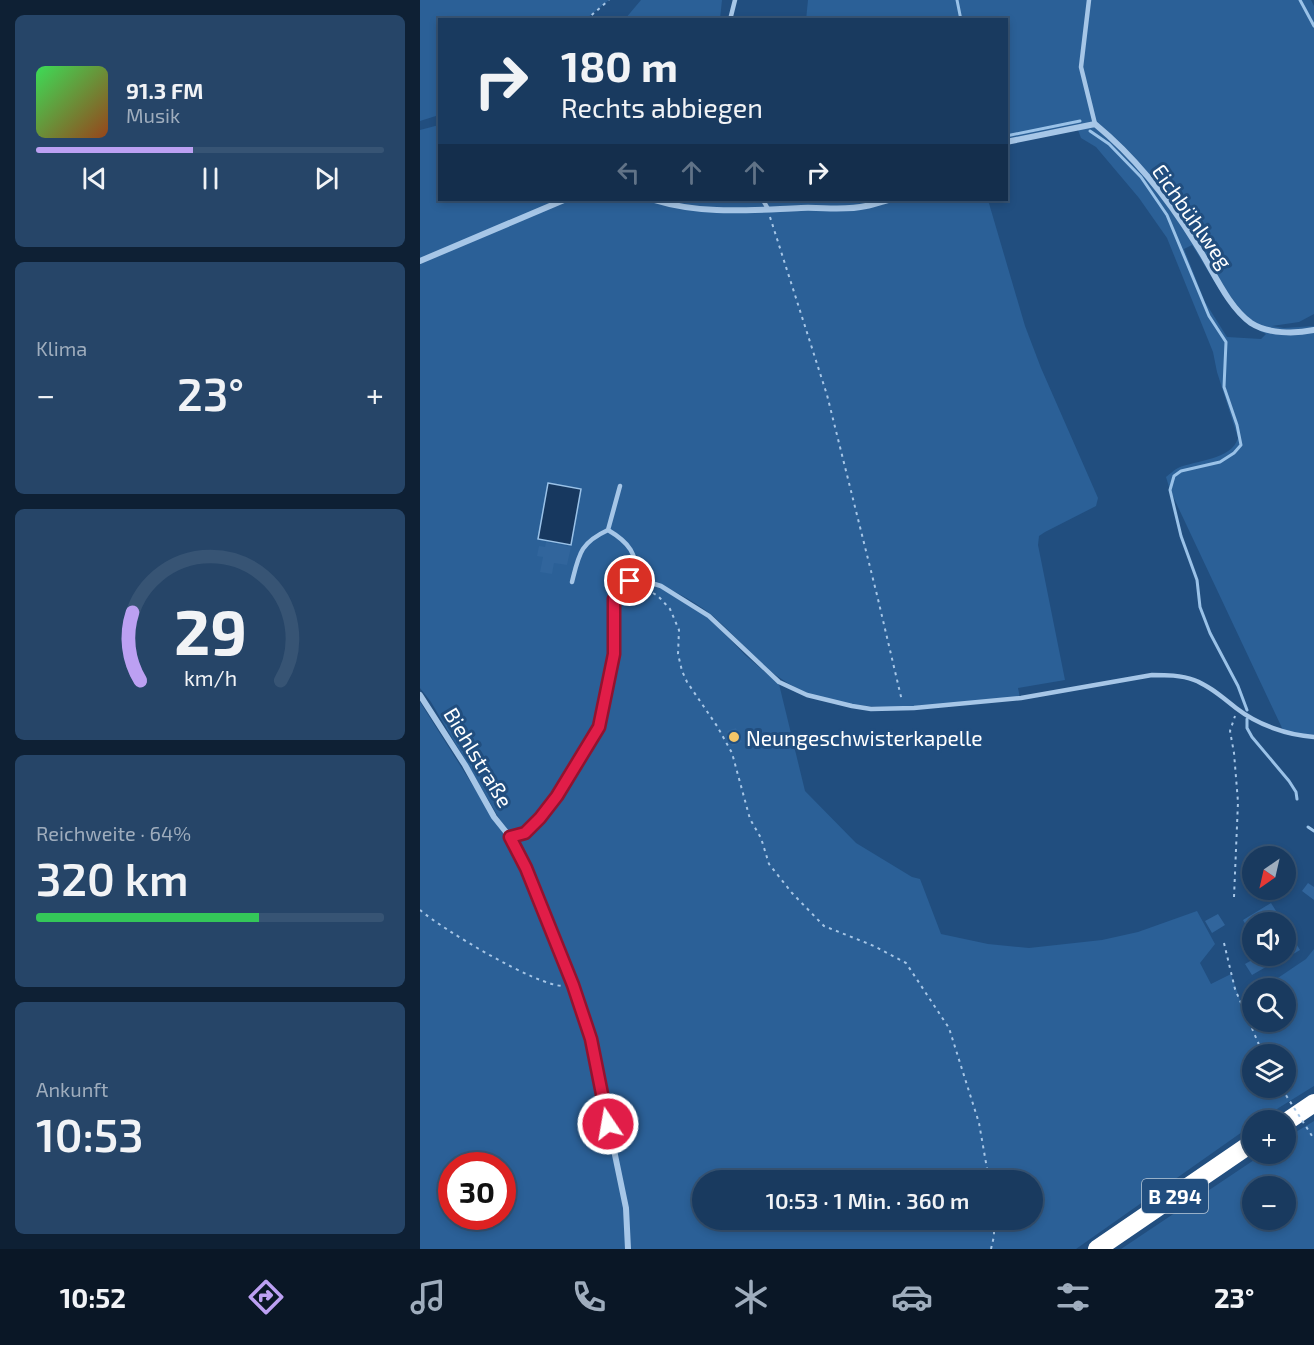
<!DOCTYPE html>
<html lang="de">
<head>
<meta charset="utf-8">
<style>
	body { margin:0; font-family:"Exo 2",sans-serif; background:#264568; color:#f1f3f6; height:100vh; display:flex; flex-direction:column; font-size:22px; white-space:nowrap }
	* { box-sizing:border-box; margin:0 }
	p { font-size:20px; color:#9fadbd }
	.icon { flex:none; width:33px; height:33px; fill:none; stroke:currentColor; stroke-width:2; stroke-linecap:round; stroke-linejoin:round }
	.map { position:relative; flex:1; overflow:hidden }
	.sheet { display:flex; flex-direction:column; gap:15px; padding:15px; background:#0e2034; width:420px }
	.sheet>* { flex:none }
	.top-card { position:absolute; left:18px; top:18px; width:570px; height:183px; border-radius:0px; box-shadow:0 3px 9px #0003,0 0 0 2px #375474; background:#193a5f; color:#f1f3f6; overflow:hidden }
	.needle { width:39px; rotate:214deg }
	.fabs { position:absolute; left:822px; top:846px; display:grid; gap:12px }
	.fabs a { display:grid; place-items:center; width:54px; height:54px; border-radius:50%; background:#193a5f; box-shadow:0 3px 9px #0003,0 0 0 2px #375474; font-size:30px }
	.speed { position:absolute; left:18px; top:1152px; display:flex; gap:12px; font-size:30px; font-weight:700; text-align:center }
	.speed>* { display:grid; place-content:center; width:78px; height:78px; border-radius:50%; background:#193a5f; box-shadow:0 3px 9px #0003,0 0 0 2px #375474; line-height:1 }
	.speed .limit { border:9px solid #d22; background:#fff; color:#111 }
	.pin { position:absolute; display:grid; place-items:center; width:51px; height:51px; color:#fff; margin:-26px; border:3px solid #fff; border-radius:50%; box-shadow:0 2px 6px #0007 }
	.me { position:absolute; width:66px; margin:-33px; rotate:348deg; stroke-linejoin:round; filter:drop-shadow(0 0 4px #0008) }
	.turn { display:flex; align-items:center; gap:21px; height:126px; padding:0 24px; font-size:27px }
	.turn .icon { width:78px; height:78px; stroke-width:2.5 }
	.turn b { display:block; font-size:42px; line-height:51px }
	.lanes { display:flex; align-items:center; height:57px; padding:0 24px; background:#0003; justify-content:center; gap:30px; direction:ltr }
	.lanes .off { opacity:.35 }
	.big { font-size:45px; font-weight:600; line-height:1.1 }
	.sheet .card { flex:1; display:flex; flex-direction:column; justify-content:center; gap:9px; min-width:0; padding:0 21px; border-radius:9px; background:#264568 }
	.sheet .dial { align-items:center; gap:0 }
	.dial svg { height:156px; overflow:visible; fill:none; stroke:#375474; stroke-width:7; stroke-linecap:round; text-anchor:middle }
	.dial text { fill:#f1f3f6; stroke:none }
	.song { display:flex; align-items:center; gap:18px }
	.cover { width:72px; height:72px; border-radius:9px; background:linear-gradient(135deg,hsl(130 70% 55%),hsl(20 70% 35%)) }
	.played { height:6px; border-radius:3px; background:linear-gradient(90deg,#bca0f2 45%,#375474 45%) }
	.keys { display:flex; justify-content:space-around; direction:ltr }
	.heat { display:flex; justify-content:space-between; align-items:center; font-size:33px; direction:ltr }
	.charge { height:9px; border-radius:4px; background:linear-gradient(90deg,#34c759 64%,#375474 0) }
	.trip { position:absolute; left:272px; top:1170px; width:351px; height:60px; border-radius:30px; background:#193a5f; box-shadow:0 3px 9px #0003,0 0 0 2px #375474; font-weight:600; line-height:60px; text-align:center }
	.dock { display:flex; height:96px; justify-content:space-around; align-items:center; background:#0a1726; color:#9fadbd }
	.dock .icon { width:42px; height:42px }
	.dock .selected { color:#bca0f2 }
	.dock b { font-size:27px; color:#f1f3f6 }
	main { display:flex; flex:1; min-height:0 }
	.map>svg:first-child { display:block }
	.green { fill:#2b6097; fill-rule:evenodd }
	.water { fill:#17385f; stroke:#9ac2e8; stroke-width:1.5 }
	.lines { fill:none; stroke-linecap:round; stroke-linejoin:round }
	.stream { stroke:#9ac2e8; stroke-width:3 }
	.building { fill:#31659c }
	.path { stroke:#a6c6e7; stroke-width:2; stroke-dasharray:3 4.5; stroke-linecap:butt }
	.lane { stroke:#a6c6e7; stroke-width:4.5 }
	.street { stroke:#a6c6e7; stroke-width:6 }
	.highway { stroke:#fff; stroke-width:18 }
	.path-bridge { stroke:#a6c6e7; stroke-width:2; stroke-dasharray:3 4.5; stroke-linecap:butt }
	.route-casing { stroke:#92132f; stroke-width:15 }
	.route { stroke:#e11d48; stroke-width:10 }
	.poi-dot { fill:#f3c568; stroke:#214e7f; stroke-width:2 }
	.labels { text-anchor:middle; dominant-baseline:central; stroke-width:6; stroke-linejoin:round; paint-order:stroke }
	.shield { fill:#214e7f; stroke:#bccad9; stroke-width:1.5 }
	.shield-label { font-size:20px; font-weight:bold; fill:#fff }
	.street-label { font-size:21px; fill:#fff; stroke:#214e7f }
	.poi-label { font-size:21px; fill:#fff; stroke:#214e7f; text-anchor:start }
</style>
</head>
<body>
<main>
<section class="sheet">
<div class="card">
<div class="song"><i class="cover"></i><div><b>91.3 FM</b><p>Musik</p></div></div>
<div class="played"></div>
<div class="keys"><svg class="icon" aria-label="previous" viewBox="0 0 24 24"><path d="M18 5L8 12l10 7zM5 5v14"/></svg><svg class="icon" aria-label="pause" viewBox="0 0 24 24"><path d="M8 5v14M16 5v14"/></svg><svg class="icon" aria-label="next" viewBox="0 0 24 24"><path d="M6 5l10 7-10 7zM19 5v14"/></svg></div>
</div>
<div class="card"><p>Klima</p>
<div class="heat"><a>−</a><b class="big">23°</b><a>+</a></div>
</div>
<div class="card dial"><svg viewBox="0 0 100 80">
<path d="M14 69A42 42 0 1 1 86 69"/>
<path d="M14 69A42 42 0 0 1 10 34" stroke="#bca0f2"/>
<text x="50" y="56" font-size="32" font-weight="700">29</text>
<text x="50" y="72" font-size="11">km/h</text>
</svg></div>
<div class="card"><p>Reichweite · 64%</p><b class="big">320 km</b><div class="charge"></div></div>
<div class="card"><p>Ankunft</p><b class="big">10:53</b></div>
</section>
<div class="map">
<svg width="894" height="1249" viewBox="0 0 894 1249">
	<rect width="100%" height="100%" fill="#214e7f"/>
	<path class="green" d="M0 0H189L166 19 20 20 19 115 0 121Z
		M221 0H302L300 19H205Z
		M388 0H891L894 6V314L879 322 852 326 864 328 894 326V737L863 730 750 490 746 477C750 474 754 470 758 468 776 460 812 460 818 438L797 372 793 352 747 238 719 198 676 147 661 138 658 130 587 143 586 20H386ZM772 245C793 277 810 317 846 334L841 339 807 337 785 302 764 249Z
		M19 125 20 200H341L344 207 314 211H351L346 200H568L605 326 621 368 678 498 676 506 625 532 619 536 618 545 645 680 598 688 600 698C527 704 423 723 360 678 335 661 316 636 293 616 272 599 245 586 221 577L218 559 215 560 217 582 241 588 289 618 325 655 359 684 385 791 436 843 492 877 500 879 521 934 568 944 609 948 682 940 718 932 777 911 795 944 780 963 791 984 811 974 821 1003 832 996V1022H866V988H843L886 959 894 949V1086L839 1120H832V1125L656 1249H0V702L88 841 106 834 121 819 181 727 192 654 178 726 135 795 104 832 90 837 11 702 0 688V130ZM832 1054H866V1088H832ZM32 1166H82V1216H32ZM282 1180H612V1220H282Z
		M894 1121V1249H701L843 1154H866V1138ZM832 1186H866V1220H832Z"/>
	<path class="water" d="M128 483 161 489 151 545 118 539Z"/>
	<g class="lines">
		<path class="stream" d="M537 0 541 20
			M880 0 894 26
			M670 131 689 144 721 177 747 215 789 316 806 342 804 387 817 425 821 445 814 453 800 462 761 471 754 476 750 490 761 536 777 580 780 607 790 633 818 686 827 710
			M586 136 660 121
			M350 200 408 201 432 200
			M827 719V728L832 737 869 781 876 792 877 799
			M888 827 894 831"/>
	</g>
	<path class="building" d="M126 542 151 547 147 565 134 563 132 574 120 572 123 557 117 556 119 546 125 547Z
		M316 728 322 742 312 746 307 731Z
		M888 883 894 887V900L882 891Z
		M846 890H859L862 893 853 899Z
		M851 903 863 922H832V936L823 920Z
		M798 914 805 925 792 933 785 921Z
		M866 927 880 950 853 966 851 964 832 975 825 964 839 956H866Z"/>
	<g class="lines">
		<path class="path" d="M166 20 189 0
			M350 217 407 395 457 595 482 701
			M233 593 238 596 250 609 259 630 258 654 262 671 267 682 297 726 312 753 330 819 341 838 349 864 372 893 404 926 454 946 486 963 529 1028 559 1123 569 1180
			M814 897 818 802 814 753 810 731 815 716
			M0 910C22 929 118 987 144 986
			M804 943 815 989 843 1054
			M861 1088 862 1089
			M571 1249 574 1236V1220"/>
		<path class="lane" d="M669 0 661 67 675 124
			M310 20 315 0
			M343 200 348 209
			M188 530 200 486
			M152 582C159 554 160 543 188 530 210 543 216 553 218 579
			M90 837 105 833 120 818 137 796 179 727 194 654V599L201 587 210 581 218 579 241 586 289 616 359 682 387 695 432 706 451 709 494 708 601 698 732 675C746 675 761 675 774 680 790 686 803 698 816 708 838 725 867 735 894 737"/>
		<path class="street" d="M586 142 675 124C715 157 749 200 776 244 792 268 807 306 831 323 848 334 875 334 894 330
			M234 200C283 215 330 210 381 208 402 207 425 211 446 206 453 205 461 202 468 200
			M0 261 144 200
			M0 695 45 765 74 817 90 837 106 868 153 985 171 1039 206 1208 208 1249"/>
		<path class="highway" d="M866 1122 894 1103
			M677 1249 832 1143"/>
		<path class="path-bridge" d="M862 1089 894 1139"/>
	</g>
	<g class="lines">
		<g class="route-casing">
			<path id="route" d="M188 1124 171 1039 153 985 106 868 90 837 105 833 120 818 137 796 179 727 194 654V599L201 587 210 581"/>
		</g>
		<use href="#route" class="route"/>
	</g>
	<circle class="poi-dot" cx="314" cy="737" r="6"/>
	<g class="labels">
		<rect class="shield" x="722" y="1179" width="66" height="34" rx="4.5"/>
		<g class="shield-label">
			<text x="755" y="1196">B 294</text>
		</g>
		<g class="street-label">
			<text transform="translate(773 216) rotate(55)">Eichbühlweg</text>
			<text transform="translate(59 757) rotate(59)">Biehlstraße</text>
		</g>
		<g class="poi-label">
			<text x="326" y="737">Neungeschwisterkapelle</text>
		</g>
	</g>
</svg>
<div class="fabs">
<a><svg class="needle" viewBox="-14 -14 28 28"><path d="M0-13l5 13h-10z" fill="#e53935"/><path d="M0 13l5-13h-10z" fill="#9fadbd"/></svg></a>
<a><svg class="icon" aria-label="sound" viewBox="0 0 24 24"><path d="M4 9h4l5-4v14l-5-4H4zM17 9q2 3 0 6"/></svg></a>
<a><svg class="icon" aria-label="search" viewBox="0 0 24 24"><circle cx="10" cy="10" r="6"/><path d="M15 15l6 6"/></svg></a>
<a><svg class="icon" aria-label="layers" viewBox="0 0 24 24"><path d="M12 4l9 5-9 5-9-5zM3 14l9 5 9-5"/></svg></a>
<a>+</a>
<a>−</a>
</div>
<div class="speed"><div class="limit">30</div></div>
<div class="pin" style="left:210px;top:581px;background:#d93025"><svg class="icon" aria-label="arrive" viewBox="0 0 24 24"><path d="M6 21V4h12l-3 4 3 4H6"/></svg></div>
<svg class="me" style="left:188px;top:1124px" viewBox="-20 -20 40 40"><circle r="17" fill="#e11d48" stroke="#fff" stroke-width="3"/><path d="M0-11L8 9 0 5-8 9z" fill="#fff"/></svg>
<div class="trip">10:53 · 1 Min. · 360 m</div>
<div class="top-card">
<div class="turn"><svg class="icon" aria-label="right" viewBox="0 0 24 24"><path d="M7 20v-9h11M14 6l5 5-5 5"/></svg><div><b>180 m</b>Rechts abbiegen</div></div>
<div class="lanes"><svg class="icon off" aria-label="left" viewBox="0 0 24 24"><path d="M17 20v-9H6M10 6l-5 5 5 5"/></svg><svg class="icon off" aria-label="ahead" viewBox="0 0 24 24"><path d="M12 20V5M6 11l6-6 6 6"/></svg><svg class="icon off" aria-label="ahead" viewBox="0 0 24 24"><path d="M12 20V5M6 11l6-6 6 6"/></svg><svg class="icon" aria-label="right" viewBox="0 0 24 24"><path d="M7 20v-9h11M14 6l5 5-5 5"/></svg></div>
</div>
</div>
</main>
<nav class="dock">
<b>10:52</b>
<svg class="icon selected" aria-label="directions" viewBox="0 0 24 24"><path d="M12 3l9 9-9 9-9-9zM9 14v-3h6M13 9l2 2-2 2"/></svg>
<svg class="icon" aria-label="music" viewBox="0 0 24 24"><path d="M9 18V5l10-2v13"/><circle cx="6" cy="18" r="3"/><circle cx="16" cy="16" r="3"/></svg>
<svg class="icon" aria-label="phone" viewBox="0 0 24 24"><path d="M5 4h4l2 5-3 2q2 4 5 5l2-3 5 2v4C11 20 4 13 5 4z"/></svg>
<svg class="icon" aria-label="climate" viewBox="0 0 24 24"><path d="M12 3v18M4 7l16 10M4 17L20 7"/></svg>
<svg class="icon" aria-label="car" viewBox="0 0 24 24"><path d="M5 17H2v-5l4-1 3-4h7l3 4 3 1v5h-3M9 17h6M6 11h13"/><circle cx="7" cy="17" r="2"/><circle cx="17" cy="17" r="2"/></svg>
<svg class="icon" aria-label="filters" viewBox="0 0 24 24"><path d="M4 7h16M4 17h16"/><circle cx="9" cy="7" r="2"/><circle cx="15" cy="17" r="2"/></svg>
<b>23°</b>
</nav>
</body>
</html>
